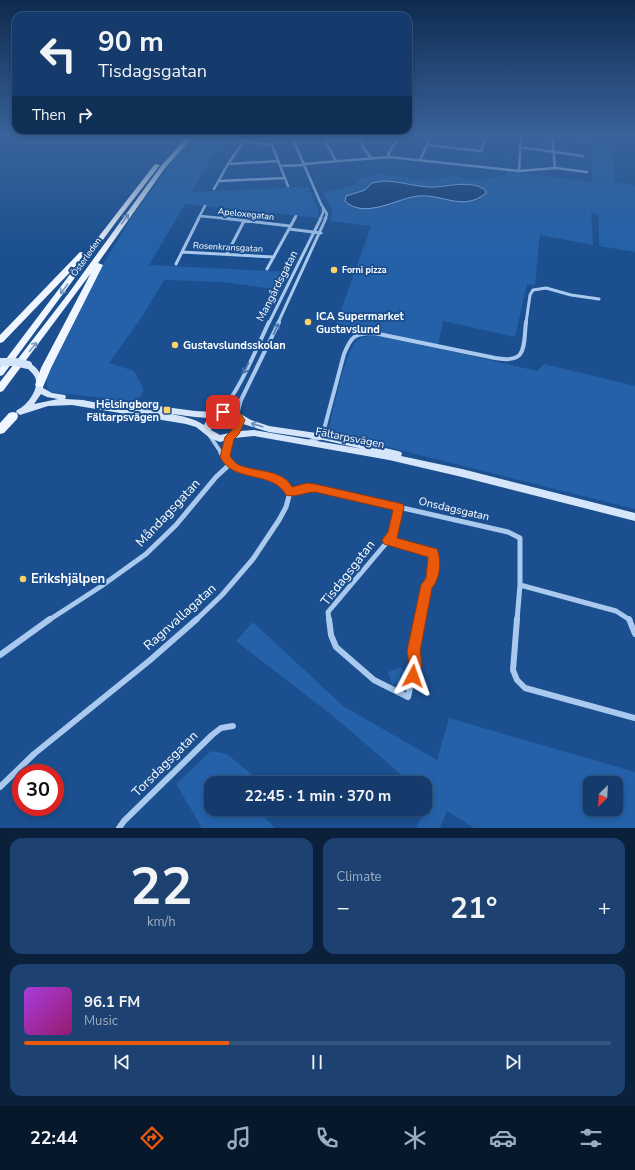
<!DOCTYPE html>
<html lang="en">
<head>
<meta charset="utf-8">
<style>
	body { margin:0; font-family:"Nunito Sans",sans-serif; background:#1d4271; color:#f1f3f6; height:100vh; display:flex; flex-direction:column; font-size:15px; white-space:nowrap }
	* { box-sizing:border-box; margin:0 }
	p { font-size:13px; color:#9dadc1 }
	.icon { flex:none; width:22px; height:22px; fill:none; stroke:currentColor; stroke-width:2; stroke-linecap:round; stroke-linejoin:round }
	.map { position:relative; height:828px; overflow:hidden }
	.side { display:flex; flex-direction:column; gap:10px; padding:10px; background:#0b203b; flex:1 }
	.side>* { flex:none }
	.top-card { position:absolute; left:12px; top:12px; width:400px; height:122px; border-radius:12px; box-shadow:0 2px 6px #0003,0 0 0 1px #33557e; background:#143b6b; color:#f1f3f6; overflow:hidden }
	.needle { width:26px; rotate:204deg }
	.buttons { position:absolute; left:583px; top:776px; display:grid; gap:8px }
	.buttons a { display:grid; place-items:center; width:40px; height:40px; border-radius:8px; background:#143b6b; box-shadow:0 2px 6px #0003,0 0 0 1px #33557e; font-size:20px }
	.speed { position:absolute; left:12px; top:764px; display:flex; gap:8px; font-size:20px; font-weight:700; text-align:center }
	.speed>* { display:grid; place-content:center; width:52px; height:52px; border-radius:50%; background:#143b6b; box-shadow:0 2px 6px #0003,0 0 0 1px #33557e; line-height:1 }
	.speed .limit { border:6px solid #d22; background:#fff; color:#111 }
	.pin { position:absolute; display:grid; place-items:center; width:34px; height:34px; color:#fff; margin:-17px; border-radius:8px; box-shadow:0 2px 6px #0006 }
	.me { position:absolute; width:44px; margin:-22px; rotate:4deg; stroke-linejoin:round; filter:drop-shadow(0 0 3px #0008) }
	.turn { display:flex; align-items:center; gap:14px; height:84px; padding:0 20px; font-size:18px }
	.turn .icon { width:52px; height:52px; stroke-width:2.5 }
	.turn b { display:block; font-size:28px; line-height:34px }
	.then { display:flex; align-items:center; height:38px; padding:0 20px; background:#0003; gap:8px; font-size:15px }
	.big { font-size:30px; font-weight:700; line-height:1.1 }
	.side .tile { flex:1; display:flex; flex-direction:column; justify-content:center; gap:6px; min-width:0; padding:0 14px; border-radius:12px; background:#1d4271 }
	.side .dial { align-items:center; gap:0 }
	.dial b { font-size:52px; line-height:1 }
	.song { display:flex; align-items:center; gap:12px }
	.cover { width:48px; height:48px; border-radius:6px; background:linear-gradient(135deg,hsl(280 70% 55%),hsl(320 70% 35%)) }
	.played { height:4px; border-radius:2px; background:linear-gradient(90deg,#ea580c 35%,#33557e 35%) }
	.keys { display:flex; justify-content:space-around; direction:ltr }
	.heat { display:flex; justify-content:space-between; align-items:center; font-size:22px; direction:ltr }
	.side .tiles { flex:1; display:grid; gap:10px; grid-template-columns:1fr 1fr }
	.tile:last-child { grid-column:span 2 }
	.trip { position:absolute; left:204px; top:776px; width:228px; height:40px; border-radius:12px; background:#143b6b; box-shadow:0 2px 6px #0003,0 0 0 1px #33557e; font-weight:700; line-height:40px; text-align:center }
	.dock { display:flex; height:64px; justify-content:space-around; align-items:center; background:#08182b; color:#9dadc1 }
	.dock .icon { width:28px; height:28px }
	.dock .current { color:#ea580c }
	.dock b { font-size:18px; color:#f1f3f6 }
	.map>svg:first-child { display:block }
	.green { fill:#2461a8; fill-rule:evenodd }
	.water { fill:#123a6d; stroke:#9cc4f0 }
	.lines { fill:none; stroke-linecap:round; stroke-linejoin:round }
	.street-far4 { stroke:#a9c9ee; stroke-width:2.5 }
	.street-far3 { stroke:#a9c9ee; stroke-width:3 }
	.street-far2 { stroke:#a9c9ee; stroke-width:4 }
	.street-far1 { stroke:#a9c9ee; stroke-width:5 }
	.street { stroke:#a9c9ee; stroke-width:6 }
	.secondary { fill:#d6e6fa; fill-rule:evenodd }
	.primary { fill:#f0f6ff; fill-rule:evenodd }
	.secondary-bridge { stroke:#d6e6fa; stroke-width:8 }
	.oneway { stroke:#7b9ac1 }
	.oneway2 { stroke:#4674ac }
	.oneway3 { stroke:#668bba }
	.route { fill:#ea580c; stroke:#983908 }
	.poi-dot { fill:#ffd166; stroke:#1b4f8f; stroke-width:1.5 }
	.labels { text-anchor:middle; dominant-baseline:central; stroke-width:4; stroke-linejoin:round; paint-order:stroke }
	.far-street-label { font-size:9px; fill:#fff; stroke:#1b4f8f }
	.far-poi-label { font-size:9px; font-weight:bold; fill:#fff; stroke:#1b4f8f; text-anchor:start }
	.street-label { font-size:11px; fill:#fff; stroke:#1b4f8f }
	.poi-label { font-size:11px; font-weight:bold; fill:#fff; stroke:#1b4f8f; text-anchor:start }
	.near-street-label { font-size:13px; fill:#fff; stroke:#1b4f8f }
	.near-poi-label { font-size:13px; font-weight:bold; fill:#fff; stroke:#1b4f8f; text-anchor:start }
</style>
</head>
<body>
<div class="map">
<svg width="635" height="828" viewBox="0 0 635 828">
	<rect width="100%" height="100%" fill="#1b4f8f"/>
	<path class="green" d="M195 137H228L211 159 192 192 308 187 319 212 318 218 185 204 149 265 291 272 281 290 223 282 164 280 140 320 109 363 134 371 144 390 137 402 51 392 47 389 46 374 58 355 99 271 130 220 177 155Z
		M592 137H612L615 182 635 186V252L599 246V214L591 213 593 245 540 235 535 285 527 284 515 337 443 321 438 346 355 326 336 324 371 226 331 221 332 211 323 193 355 185 361 178 380 174 429 181 450 176 476 180 505 176 507 171 592 182Z
		M372 335 437 348 537 371 544 364 635 386V509L328 432C333 412 344 354 357 340 360 337 367 337 372 335Z
		M253 622 343 706 437 760 449 718 635 772V828H474L447 811 440 828H416L430 799 425 795V783H411L333 716 236 641ZM590 783H616V809H590Z
		M402 667 407 680 392 685 388 672Z
		M211 751 227 754 262 783H211V809H257L274 827V828H200L201 826 176 784Z"/>
	<path class="water" d="M383 181C398 181 413 186 429 187 445 188 472 178 486 191V193C463 212 444 194 418 196 398 198 364 220 345 201L346 196 365 190 372 183Z"/>
	<g class="lines">
		<path class="street-far4" d="M292 137 321 204 327 214 325 219
			M477 137 485 138
			M521 137 519 171 555 168 587 172
			M533 137 590 139
			M552 137 555 168
			M244 141 272 145 288 186
			M427 145 481 151 486 137
			M520 147 583 156
			M389 157 388 154 399 137
			M420 160 431 137
			M336 161 325 141 327 138 361 141 363 142 362 146 371 158
			M228 164 278 161
			M303 164 389 157 519 171
			M280 166 303 165
			M219 181 285 178
			M214 189 228 164 247 137
			M200 216 231 219
			M198 219 205 206
			M294 219 296 216
			M320 219 323 213V207"/>
		<path class="street-far3" d="M222 218 290 226
			M289 229 321 233
			M182 252 274 257
			M227 254 244 221
			M176 264 199 218
			M267 269 295 218
			M269 323 321 218
			M278 323 326 218
			M526 323 530 295 533 290 546 288 571 295 599 299"/>
		<path class="street-far2" d="M219 413C239 393 256 349 269 322
			M237 415 241 400 279 322
			M210 436 222 454
			M310 441 322 437 344 354C351 337 354 333 374 333L495 358C528 364 523 347 526 322
			M226 454 230 437"/>
		<path class="street-far1" d="M225 457 226 453
			M290 492 307 488H315L508 532 520 538V585L517 620
			M388 541 433 553V570L427 585 420 620
			M388 541 393 534 399 507
			M520 585 616 611 630 620
			M49 620 100 587 146 554 176 525 216 477 230 464
			M196 620 222 595 253 559 279 520 286 507 289 496 287 486 281 482C258 472 238 476 221 453
			M329 620 328 612 388 541"/>
		<path class="street" d="M329 619 331 635 336 647 374 680 408 697 415 665 414 651 420 619
			M517 619 513 670 517 680 525 688 635 718
			M629 619 635 634
			M0 655 50 619
			M0 787 34 754 149 661 197 619
			M119 828 124 821 212 735 221 728 233 726"/>
		<path class="secondary" d="M28 362C38 367 44 377 43 388L52 393 65 395 66 397 65 399 83 400 103 404 102 402 103 400 106 399 195 411 215 412 224 409H229L237 412 251 420 269 426 323 434 398 451 401 452 402 454 401 456 462 469 635 513V521L462 477 389 460 254 436 234 438 220 442 210 438 196 427 186 424 72 405 48 406 20 415 16 412 17 410C27 406 40 389 35 377 32 372 28 369 24 365ZM41 394 47 397 58 399 34 404ZM112 406 195 417 208 418 204 425C183 411 138 411 112 406ZM224 415H229L235 419V426L230 433 220 435 211 430C213 423 217 418 224 415ZM243 424 269 432 323 440 363 449 254 430 240 431Z"/>
		<path class="primary" d="M187 137H193L165 168 98 263 103 265 51 368 43 387H37L35 385 41 368 91 273 3 391 0 392V382L68 294 161 166Z
			M155 164 160 165 119 218 3 375 0 376V367L77 265 3 342 0 343V335L80 252 86 253Z
			M13 412 17 413 18 416 17 419 4 433 0 434V423L9 413Z"/>
		<path class="secondary-bridge" d="M0 362H15L28 365"/>
	</g>
	<defs><path id="oneway-shaft" d="M-6 0H5M1.5-3L5.5 0L1.5 3" fill="none" stroke-width="1.6" stroke-linecap="round" stroke-linejoin="round"/></defs>
	<g class="oneway">
		<use href="#oneway-shaft" transform="translate(125 219) rotate(-54)"/>
		<use href="#oneway-shaft" transform="translate(64 289) rotate(127)"/>
		<use href="#oneway-shaft" transform="translate(33 347) rotate(-52)"/>
	</g>
	<g class="oneway2">
		<use href="#oneway-shaft" transform="translate(276 329) rotate(-65)"/>
		<use href="#oneway-shaft" transform="translate(246 368) rotate(117)"/>
	</g>
	<use class="oneway3" href="#oneway-shaft" transform="translate(257 425) rotate(-164)"/>
	<linearGradient id="sky" x2="0" y2="1"><stop stop-color="#0f2b4f"/><stop offset="0.54" stop-color="#39639b"/><stop offset="1" stop-color="#39639b" stop-opacity="0"/></linearGradient>
	<rect width="635" height="253" fill="url(#sky)"/>
	<path class="route" d="M223 409 240 413 245 420 239 434 234 439 230 456C232 459 235 463 239 465 255 472 283 469 292 487L307 483 315 484 403 504 404 507 397 538 437 549C442 561 440 578 432 588L420 651 422 665 417 681 413 682 408 681 406 676 409 665 407 651 421 585 426 578 428 557 384 544 382 540 388 532 393 510 315 492C306 492 294 498 286 495 273 470 234 484 220 457L225 437 232 430 235 420 234 418 220 415 218 412 220 410Z"/>
	<g class="poi-dot">
		<circle cx="334" cy="270" r="4"/>
		<circle cx="308" cy="322" r="4"/>
		<circle cx="175" cy="345" r="4"/>
		<rect x="163" y="406" width="8" height="8" rx="2"/>
		<circle cx="23" cy="579" r="4"/>
	</g>
	<g class="labels">
		<g class="far-street-label">
			<text transform="translate(246 214) rotate(6)">Apeloxegatan</text>
			<text transform="translate(228 247) rotate(3)">Rosenkransgatan</text>
			<text transform="translate(86 257) rotate(-55)">Österleden</text>
		</g>
		<g class="far-poi-label">
			<text x="342" y="270">Forni pizza</text>
		</g>
		<g class="street-label">
			<text transform="translate(277 286) rotate(-63)">Mangårdsgatan</text>
			<text transform="translate(350 438) rotate(11)">Fältarpsvägen</text>
			<text transform="translate(454 509) rotate(13)">Onsdagsgatan</text>
		</g>
		<g class="poi-label">
			<text x="316" y="316">ICA Supermarket<tspan x="316" dy="13">Gustavslund</tspan></text>
			<text x="183" y="345">Gustavslundsskolan</text>
			<text x="159" y="404" text-anchor="end">Helsingborg<tspan x="159" dy="13">Fältarpsvägen</tspan></text>
		</g>
		<g class="near-street-label">
			<text transform="translate(168 513) rotate(-47)">Måndagsgatan</text>
			<text transform="translate(348 573) rotate(-52)">Tisdagsgatan</text>
			<text transform="translate(180 617) rotate(-42)">Ragnvallagatan</text>
			<text transform="translate(165 764) rotate(-45)">Torsdagsgatan</text>
		</g>
		<g class="near-poi-label">
			<text x="31" y="579">Erikshjälpen</text>
		</g>
	</g>
</svg>
<div class="buttons">
<a><svg class="needle" viewBox="-14 -14 28 28"><path d="M0-13l5 13h-10z" fill="#e53935"/><path d="M0 13l5-13h-10z" fill="#9dadc1"/></svg></a>
</div>
<div class="speed"><div class="limit">30</div></div>
<div class="pin" style="left:223px;top:412px;background:#d93025"><svg class="icon" aria-label="arrive" viewBox="0 0 24 24"><path d="M6 21V4h12l-3 4 3 4H6"/></svg></div>
<svg class="me" style="left:413px;top:676px" viewBox="-20 -20 40 40"><path d="M0-17L14 15 0 8-14 15z" fill="#ea580c" stroke="#fff" stroke-width="4"/></svg>
<div class="trip">22:45 · 1 min · 370 m</div>
<div class="top-card">
<div class="turn"><svg class="icon" aria-label="left" viewBox="0 0 24 24"><path d="M17 20v-9H6M10 6l-5 5 5 5"/></svg><div><b>90 m</b>Tisdagsgatan</div></div>
<div class="then">Then<svg class="icon" aria-label="right" viewBox="0 0 24 24"><path d="M7 20v-9h11M14 6l5 5-5 5"/></svg></div>
</div>
</div>
<section class="side">
<div class="tiles">
<div class="tile dial"><b>22</b><p>km/h</p></div>
<div class="tile"><p>Climate</p>
<div class="heat"><a>−</a><b class="big">21°</b><a>+</a></div>
</div>
<div class="tile">
<div class="song"><i class="cover"></i><div><b>96.1 FM</b><p>Music</p></div></div>
<div class="played"></div>
<div class="keys"><svg class="icon" aria-label="previous" viewBox="0 0 24 24"><path d="M18 5L8 12l10 7zM5 5v14"/></svg><svg class="icon" aria-label="pause" viewBox="0 0 24 24"><path d="M8 5v14M16 5v14"/></svg><svg class="icon" aria-label="next" viewBox="0 0 24 24"><path d="M6 5l10 7-10 7zM19 5v14"/></svg></div>
</div>
</div>
</section>
<nav class="dock">
<b>22:44</b>
<svg class="icon current" aria-label="directions" viewBox="0 0 24 24"><path d="M12 3l9 9-9 9-9-9zM9 14v-3h6M13 9l2 2-2 2"/></svg>
<svg class="icon" aria-label="music" viewBox="0 0 24 24"><path d="M9 18V5l10-2v13"/><circle cx="6" cy="18" r="3"/><circle cx="16" cy="16" r="3"/></svg>
<svg class="icon" aria-label="phone" viewBox="0 0 24 24"><path d="M5 4h4l2 5-3 2q2 4 5 5l2-3 5 2v4C11 20 4 13 5 4z"/></svg>
<svg class="icon" aria-label="climate" viewBox="0 0 24 24"><path d="M12 3v18M4 7l16 10M4 17L20 7"/></svg>
<svg class="icon" aria-label="car" viewBox="0 0 24 24"><path d="M5 17H2v-5l4-1 3-4h7l3 4 3 1v5h-3M9 17h6M6 11h13"/><circle cx="7" cy="17" r="2"/><circle cx="17" cy="17" r="2"/></svg>
<svg class="icon" aria-label="filters" viewBox="0 0 24 24"><path d="M4 7h16M4 17h16"/><circle cx="9" cy="7" r="2"/><circle cx="15" cy="17" r="2"/></svg>
</nav>
</body>
</html>
